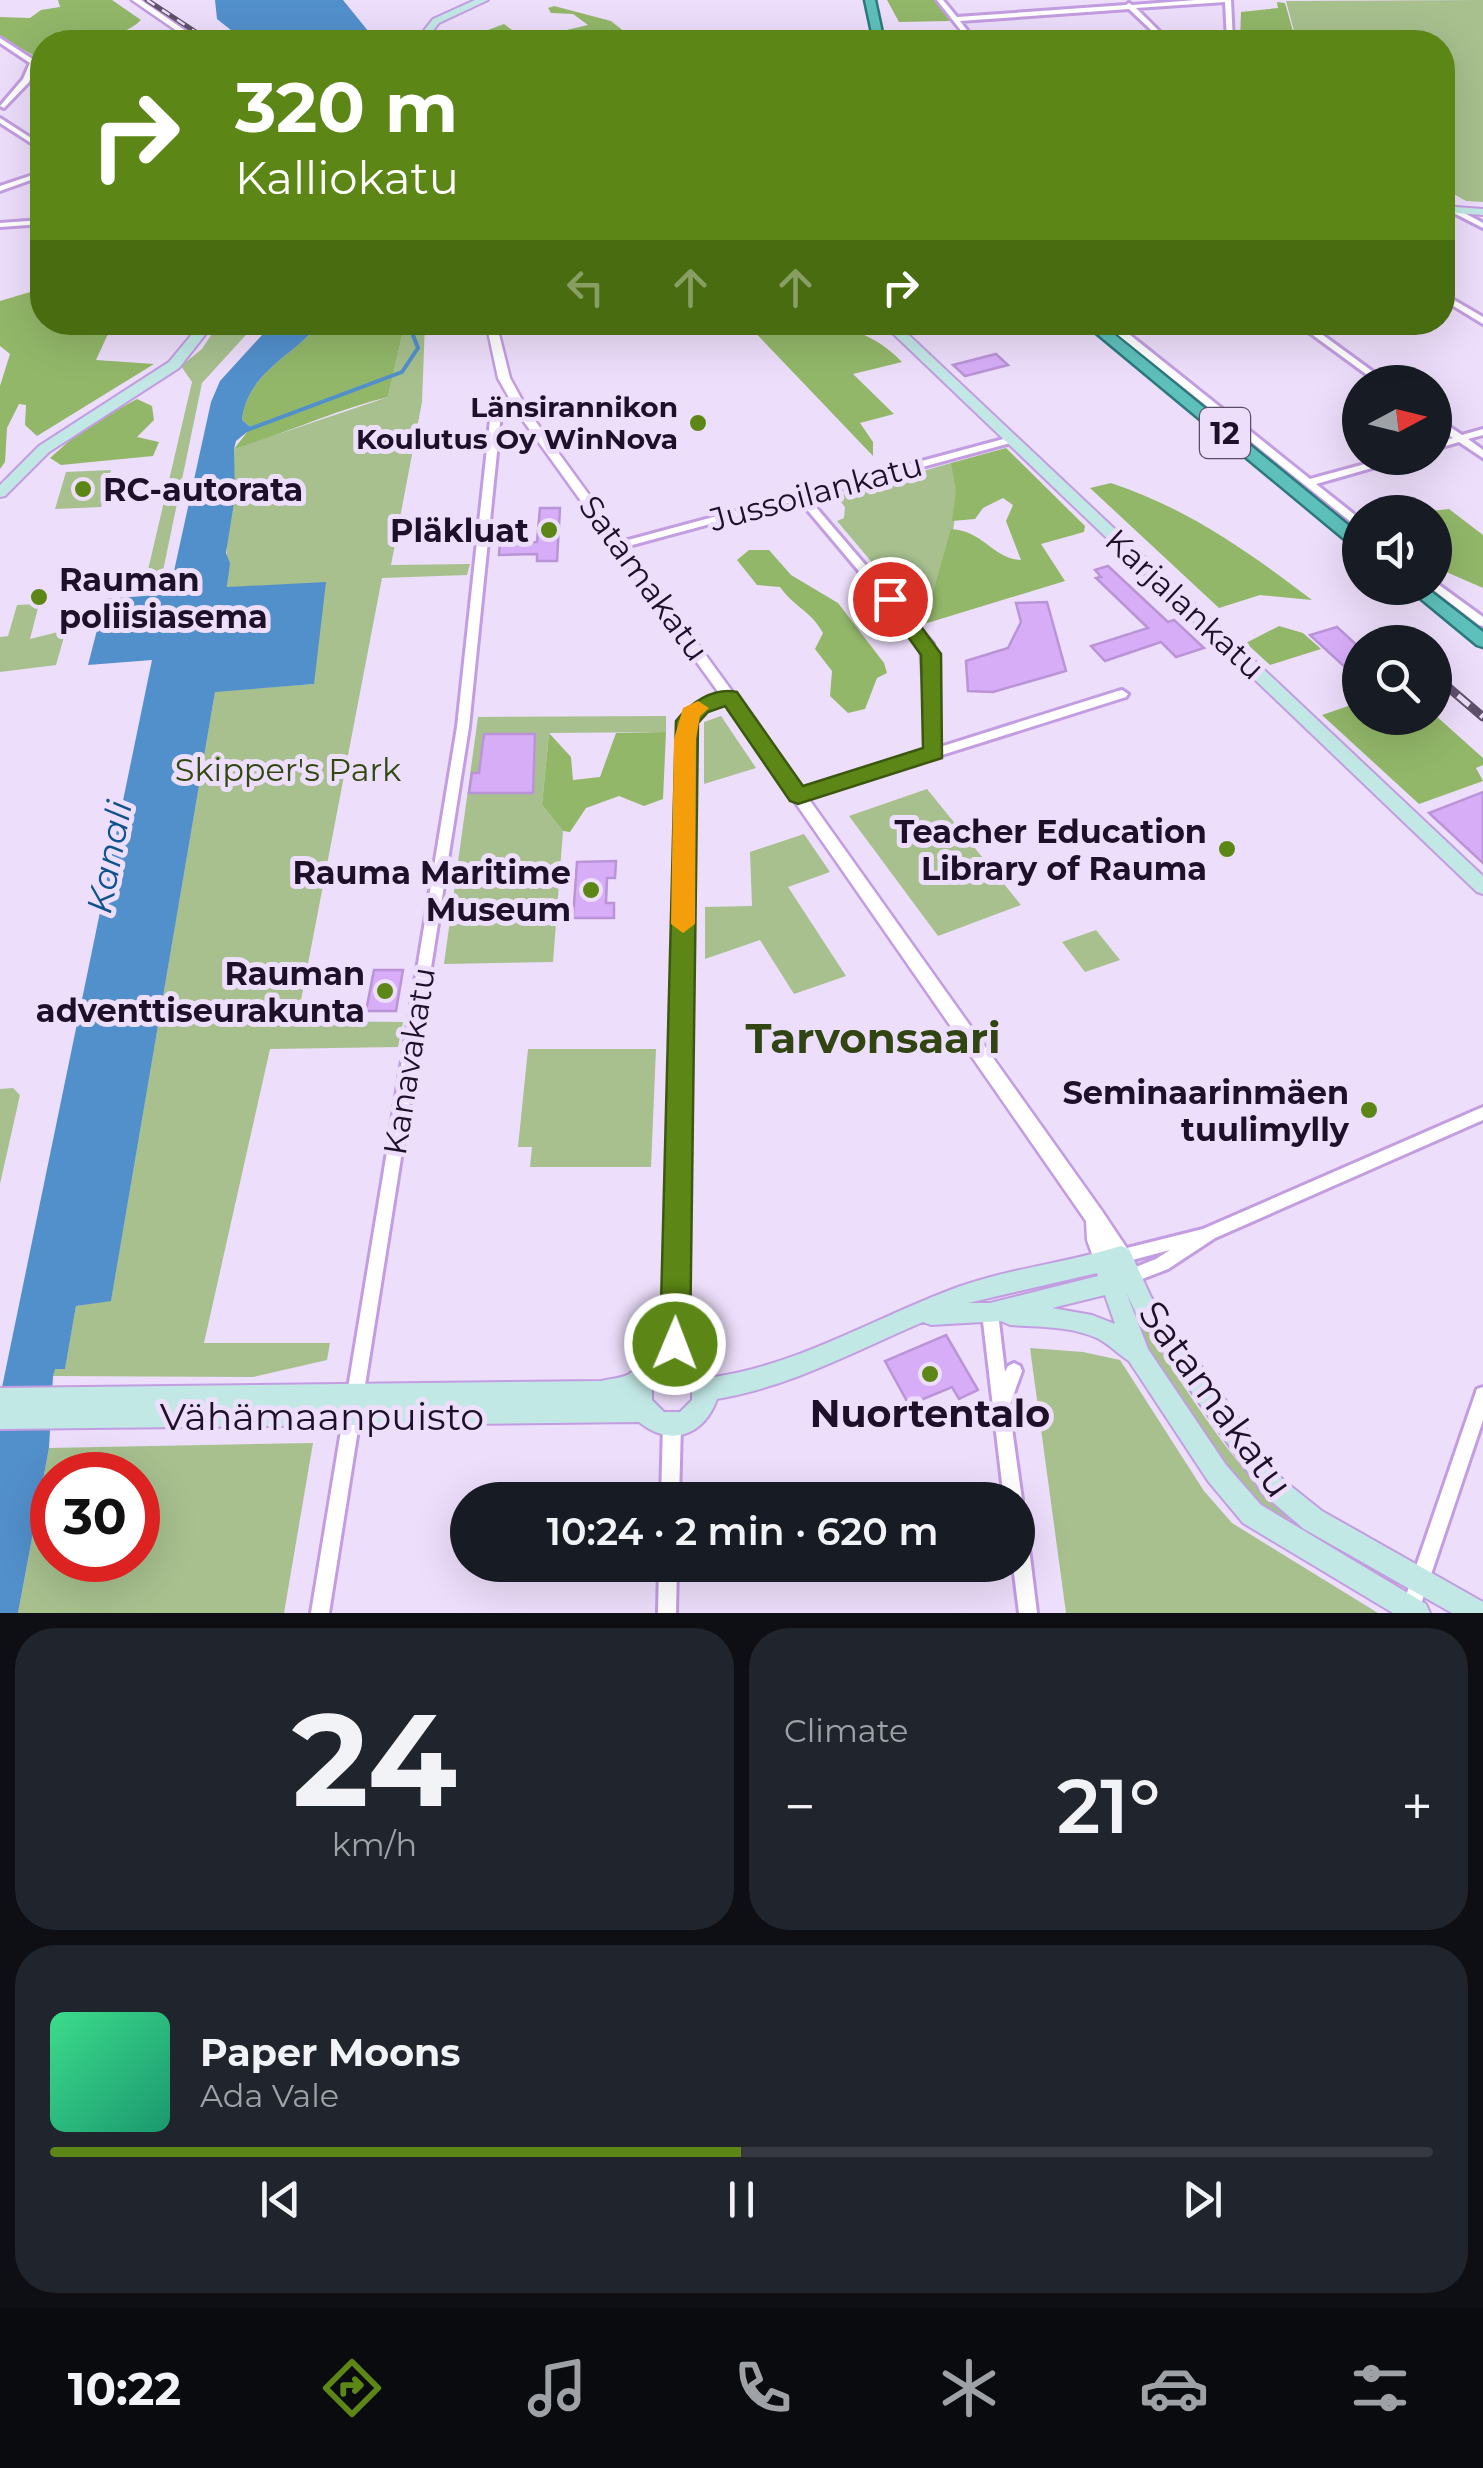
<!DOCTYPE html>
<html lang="en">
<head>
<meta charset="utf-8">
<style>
	body { margin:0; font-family:Montserrat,sans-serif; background:#20242c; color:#f1f3f6; height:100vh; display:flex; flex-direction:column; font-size:38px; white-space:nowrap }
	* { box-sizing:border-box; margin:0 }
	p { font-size:32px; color:#9ea1a6 }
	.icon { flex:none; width:55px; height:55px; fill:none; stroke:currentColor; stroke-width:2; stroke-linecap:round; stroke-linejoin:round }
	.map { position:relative; height:1613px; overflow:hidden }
	.details { display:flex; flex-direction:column; gap:15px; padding:15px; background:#0d0f14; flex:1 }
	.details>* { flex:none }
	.hud { position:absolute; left:30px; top:30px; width:1425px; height:305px; border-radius:40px; box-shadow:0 10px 40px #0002; background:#5c8716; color:#fff; overflow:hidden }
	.needle { width:65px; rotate:83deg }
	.buttons { position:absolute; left:1342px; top:365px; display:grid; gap:20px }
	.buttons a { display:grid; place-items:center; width:110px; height:110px; border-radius:50%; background:#171b24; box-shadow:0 10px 40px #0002; font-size:50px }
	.speed { position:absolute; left:30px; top:1452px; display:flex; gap:20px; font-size:50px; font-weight:700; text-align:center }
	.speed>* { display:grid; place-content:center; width:130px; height:130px; border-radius:50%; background:#171b24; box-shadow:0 10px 40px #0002; line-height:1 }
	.speed .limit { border:15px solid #d22; background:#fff; color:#111 }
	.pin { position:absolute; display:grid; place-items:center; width:85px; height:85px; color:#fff; margin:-42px; border:5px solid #fff; border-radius:50%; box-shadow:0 2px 10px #0007 }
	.me { position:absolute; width:110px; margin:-55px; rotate:1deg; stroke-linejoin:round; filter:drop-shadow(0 0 8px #0008) }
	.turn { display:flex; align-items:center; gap:35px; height:210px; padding:0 40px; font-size:45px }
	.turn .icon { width:130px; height:130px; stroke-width:2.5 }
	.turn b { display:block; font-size:70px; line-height:85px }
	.lanes { display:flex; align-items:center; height:95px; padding:0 40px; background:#0003; justify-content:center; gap:50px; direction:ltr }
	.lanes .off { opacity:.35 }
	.big { font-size:75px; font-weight:600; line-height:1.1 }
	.details .card { flex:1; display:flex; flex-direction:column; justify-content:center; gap:15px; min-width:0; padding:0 35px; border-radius:40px; background:#20242c }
	.details .dial { align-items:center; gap:0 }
	.dial b { font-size:130px; line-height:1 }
	.song { display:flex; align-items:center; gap:30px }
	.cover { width:120px; height:120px; border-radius:15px; background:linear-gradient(135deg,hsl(150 70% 55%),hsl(160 70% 35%)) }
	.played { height:10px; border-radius:5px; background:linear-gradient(90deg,#5c8716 50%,#363941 50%) }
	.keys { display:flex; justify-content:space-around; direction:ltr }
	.heat { display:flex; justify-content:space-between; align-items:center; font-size:55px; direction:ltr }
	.details .tiles { flex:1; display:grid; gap:15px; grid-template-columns:1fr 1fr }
	.card:last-child { grid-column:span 2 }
	.trip { position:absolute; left:450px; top:1482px; width:585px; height:100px; border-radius:50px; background:#171b24; box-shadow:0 10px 40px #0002; font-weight:600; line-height:100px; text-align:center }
	.dock { display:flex; height:160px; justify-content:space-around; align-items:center; background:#090b0e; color:#9ea1a6 }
	.dock .icon { width:70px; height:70px }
	.dock .active { color:#5c8716 }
	.dock b { font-size:45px; color:#f1f3f6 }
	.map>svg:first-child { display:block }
	.green { fill:#a7c08e; fill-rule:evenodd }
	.forest { fill:#92b769 }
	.water { fill:#5290cc }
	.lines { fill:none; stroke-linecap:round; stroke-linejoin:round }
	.stream { stroke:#5290cc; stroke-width:4 }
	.building { fill:#d7adf8; stroke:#ba94d7; stroke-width:2.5 }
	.minor-casing { stroke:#c39de1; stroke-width:6 }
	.tertiary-casing { stroke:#c39de1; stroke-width:5 }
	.secondary-casing { stroke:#c39de1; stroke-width:4 }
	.trunk-casing { stroke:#2d797d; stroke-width:5 }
	.minor { fill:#fff; fill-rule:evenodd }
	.tertiary { fill:#fff; fill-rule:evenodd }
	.secondary { fill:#c2e8e6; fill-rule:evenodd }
	.trunk { fill:#5ec0bb; fill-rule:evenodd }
	.rail-far1-casing { stroke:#60516b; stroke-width:5 }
	.rail-casing { stroke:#60516b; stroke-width:9 }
	.rail-far1 { stroke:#eddefb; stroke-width:2.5; stroke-dasharray:9; stroke-linecap:butt }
	.rail { stroke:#eddefb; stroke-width:5; stroke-dasharray:15; stroke-linecap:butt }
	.route { fill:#5c8716; stroke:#3c580e; stroke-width:2.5 }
	.slow { fill:#f59e0b }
	.poi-dot { fill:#5c8716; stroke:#eddefb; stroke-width:4 }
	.labels { text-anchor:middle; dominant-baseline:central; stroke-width:10; stroke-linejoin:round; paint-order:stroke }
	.far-poi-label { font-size:28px; font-weight:bold; fill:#1f1029; stroke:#eddefb; text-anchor:end }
	.shield { fill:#eddefb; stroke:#5d4e68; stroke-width:2.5 }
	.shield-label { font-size:30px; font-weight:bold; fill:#1f1029 }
	.poi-label { font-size:32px; font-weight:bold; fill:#1f1029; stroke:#eddefb; text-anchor:end }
	.street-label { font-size:32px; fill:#1f1029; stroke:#eddefb }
	.park-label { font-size:32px; fill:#314811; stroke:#eddefb }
	.water-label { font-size:35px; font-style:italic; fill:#0e538c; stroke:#eddefb }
	.near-street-label { font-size:38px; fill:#1f1029; stroke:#eddefb }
	.near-poi-label { font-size:38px; font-weight:bold; fill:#1f1029; stroke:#eddefb }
	.district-label { font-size:42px; font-weight:bold; fill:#304512; stroke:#eddefb }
</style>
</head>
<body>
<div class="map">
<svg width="1483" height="1613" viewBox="0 0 1483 1613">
	<rect width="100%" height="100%" fill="#eddefb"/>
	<path class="green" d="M1483 0V202L1466 201 1443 188 1442 42H1297L1286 1Z
		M219 323H257L202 383 163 571 155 582 144 587 192 382 181 366 202 349Z
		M405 323H425L422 402 391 565 470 564 467 575 382 578 297 1021 403 1022 398 1047 270 1049 204 1343H330L327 1360 253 1377 53 1376 54 1369 65 1368 76 1306 111 1300 215 691 314 684 227 588C229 573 226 561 227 548 228 514 235 483 234 449L388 397Z
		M951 463C968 512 940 578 924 624L837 521 844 518 845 507 836 496Z
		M111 470 101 507 55 509 66 472Z
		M39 604 30 639 66 630 56 665 0 672V637L8 636 17 605Z
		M666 716V732L549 733 542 805 563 831 553 962 444 964 478 717Z
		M721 716 756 768 704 784V722Z
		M927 789 1021 905 938 936 849 816Z
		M804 834 830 872 788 887 846 976 794 994 760 940 705 959V907L752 906 750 852Z
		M1096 930 1120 960 1085 972 1062 942Z
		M528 1049H656L651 1167H530L532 1147H518Z
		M13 1088 20 1095 0 1184V1089Z
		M1134 1311C1182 1381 1226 1460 1290 1517L1288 1521C1226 1492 1154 1377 1130 1313Z
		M1030 1348 1083 1352 1120 1360 1204 1491 1232 1523 1378 1613H1066Z
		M313 1443 284 1613H18L49 1448ZM52 1475H138V1560H52Z"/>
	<path class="forest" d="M58 0H112L141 20C119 42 89 33 60 31L53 36 56 42H42V60L0 37V17L30 18 41 10 60 7Z
		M887 0H935L950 21 899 22Z
		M1277 2 1285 3 1296 42H1240L1241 12 1278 8Z
		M554 6 611 21 626 33 619 38 621 42H468L492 35 488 30 504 24 519 35 537 37 588 25 573 14 551 13 548 8Z
		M42 277V322L113 323 96 360 154 364 37 436 25 425 26 405 19 404 7 428 5 462 0 469V386L10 354 0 346V301L30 292Z
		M320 323H405L388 397C336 410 286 433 234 449L251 427 242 420C248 371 293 357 320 323Z
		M746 323C804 322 859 317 902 362L853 374 894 414 860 423 873 442V456Z
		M137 399 152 406 154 420 137 437 159 442 153 456 61 465 50 458 85 427Z
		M1006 448 1085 526 1084 532 1041 544 1065 581 924 624 951 529C984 531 993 559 1021 560L1006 521 1013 505 1003 498 983 508 975 519 952 521 956 491 951 463Z
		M1111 483C1187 508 1249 552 1312 600L1260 595 1219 608 1090 488Z
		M1449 509 1483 535V588L1435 567V512H1422Z
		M749 550H769L791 575 838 603 884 663 887 673 877 678 865 709 848 713 830 696 832 671 815 649 823 633C811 611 794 607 780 587L757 585 737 560Z
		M1279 626 1303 633 1321 649 1270 665 1246 643Z
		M1360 702V718L1435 715 1483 758V765L1476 768 1483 781 1419 804 1322 715Z
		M666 732 663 799 644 806 619 796 586 808 570 832 563 831 542 805 549 733 571 757 573 780 600 777 616 733Z"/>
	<path class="water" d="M215 0H343L373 37 370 42H246L217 19Z
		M273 323H320C293 357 248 371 242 420L252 428 236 441 234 449 235 496 226 553 230 563 227 587 326 582 314 684 215 692 111 1301 76 1306 65 1369H55L53 1376 49 1448 18 1613H0V1397L152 660 88 665 105 599 169 594 211 402 220 381Z"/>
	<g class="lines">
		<path class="stream" d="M247 430 402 372 418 348 408 322"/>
	</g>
	<path class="building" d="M996 354 1008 365 965 376 953 365Z
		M540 508H560L557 561H537V554L499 555 500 543 537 542Z
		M1108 566 1168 622 1174 620 1204 648 1176 657 1161 642 1105 661 1091 646 1148 628 1096 578 1101 577 1095 570Z
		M1047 602 1066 671 993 692 968 691 966 661 1008 648 1021 622 1016 603Z
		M1337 627 1360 648V681L1310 635Z
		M484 734H535L533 793H469L472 773H479Z
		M1483 792V863L1429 813Z
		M616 861 615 878H607L606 903H614V918H573L577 862Z
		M374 970H403L396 1011H366Z
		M946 1335 978 1390 959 1399 952 1387 909 1405 885 1361Z"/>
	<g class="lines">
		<g class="minor-casing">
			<path id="minor" d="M937 0H943L957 17 1126 5 1129 3 1132 5 1196 0H1231L1233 42H1227L1225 2 1136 8 1170 42H1164L1129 9 960 21 976 42H970Z
				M0 38 37 62 29 82 4 108 0 106 23 79 30 63 0 43Z
				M0 118 42 145V150L0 123Z
				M42 172V176L0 191V186Z
				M1442 201 1483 223V228L1442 207Z
				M42 220V224L0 227V223Z
				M1442 293 1483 317V324L1442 299Z
				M1295 322H1305L1387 382H1377Z
				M1122 325 1126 328 1125 331 1310 479 1387 458H1401L1400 460 1316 484 1360 519V527L1356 526 1117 334 1118 328Z
				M518 400 521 401V405L501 413 469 727 329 1613H311L457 727 491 411Z
				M1435 417 1462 435 1483 429V435L1468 439 1483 450V458L1459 442 1435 449V443L1453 438 1435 425Z
				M1011 437 1016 440 1014 442 808 498 933 644 940 747 1118 691 1122 690 1128 694 1126 697 802 799H794L792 796 794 793 928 751 921 645 799 500 621 548 616 545 617 543 795 495 796 493H803Z
				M1435 582 1483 617V626L1479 625 1431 588H1435Z
				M729 693 735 697 733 700 695 715 691 739 682 1359 680 1364 674 1367 668 1364 666 1359 679 739 686 710Z
				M1483 1107V1120L1215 1238 1168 1269 1124 1286 1118 1284 1116 1279 1118 1274 1156 1259 1170 1250 1121 1263 1115 1261 1113 1256 1115 1251 1203 1229Z
				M990 1306 996 1308 998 1313 1005 1372 1008 1366 1014 1363 1020 1366 1022 1371 1009 1407 1022 1500 1018 1507V1500H1004L982 1313 984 1308Z
				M1483 1387V1420L1418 1613H1400L1475 1395 1477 1389Z
				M672 1416 678 1418 681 1424 679 1500H661L663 1424 666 1418Z
				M1018 1523 1024 1526 1027 1532 1037 1613H1019L1013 1565H1018Z
				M659 1565H677L676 1613H658Z"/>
		</g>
		<g class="tertiary-casing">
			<path id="tertiary" d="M132 0H141L202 42H193Z
				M486 322H496L510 378 528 411 734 694 1102 1211 1128 1250 1131 1256 1128 1262 1121 1264 1113 1259 1111 1268 1104 1270 1097 1268 1087 1240 1086 1221 724 700 517 412 498 378Z"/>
		</g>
		<g class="secondary-casing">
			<path id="secondary" d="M475 0H488L439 23 424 42H415L433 19Z
				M1442 206 1483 209V215L1442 212Z
				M202 322H215L179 368 49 452 5 496 0 497V485L39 446 169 362Z
				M881 322H895L1483 876V894L1477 892Z
				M1121 1246 1129 1249 1151 1297 1282 1479 1322 1511 1483 1602V1613H1452L1304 1529 1264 1495 1135 1311 1126 1292 1148 1349 1226 1465 1261 1505 1426 1604 1430 1613H1393L1243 1523 1208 1481 1129 1361C1118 1354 1109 1344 1097 1338 1071 1326 1038 1327 1010 1325L1001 1321 931 1325 923 1322C855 1351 790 1387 717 1399 704 1435 671 1448 639 1422L0 1429V1388L601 1381C609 1379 626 1378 632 1372 636 1369 637 1363 641 1359 666 1336 702 1349 714 1377 801 1364 876 1317 958 1287 1011 1268 1067 1263 1121 1246ZM1097 1273 1098 1276 990 1303H968ZM1105 1295 1115 1324 1092 1315 1052 1308ZM664 1369H680L692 1381V1400L680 1412H664L652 1400V1381Z"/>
		</g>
		<g class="trunk-casing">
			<path id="trunk" d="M865 0H875L884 42H874Z
				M1083 322H1099L1360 535V548L1354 547Z
				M1408 588H1426L1483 632V647L1477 645Z"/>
		</g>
		<use href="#minor" class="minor"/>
		<use href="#tertiary" class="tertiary"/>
		<use href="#secondary" class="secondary"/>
		<use href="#trunk" class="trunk"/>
		<g class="rail-far1-casing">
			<path id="rail-far1" d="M147 0 211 42"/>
		</g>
		<g class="rail-casing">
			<path id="rail" d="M1435 676 1483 717"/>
		</g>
		<use href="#rail-far1" class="rail-far1"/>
		<use href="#rail" class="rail"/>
	</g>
	<path class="route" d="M890 593 898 595 941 654 942 758 798 804 790 801 725 706 708 712 698 723 690 1344 686 1354 675 1358 664 1354 660 1344 676 721C690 703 713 687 737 692L803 786 923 748 921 655 881 599Z"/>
	<path class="slow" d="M698 701 709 708 700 716 696 739 695 924 683 933 671 924 674 739 683 708Z"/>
	<g class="poi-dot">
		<circle cx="698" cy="423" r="10"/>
		<circle cx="83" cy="489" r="10"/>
		<circle cx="549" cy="530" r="10"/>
		<circle cx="39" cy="597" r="10"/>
		<circle cx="1227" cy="849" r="10"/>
		<circle cx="591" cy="890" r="10"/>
		<circle cx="385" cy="991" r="10"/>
		<circle cx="1369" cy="1110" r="10"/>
		<circle cx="930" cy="1374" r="10"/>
	</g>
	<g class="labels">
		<g class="far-poi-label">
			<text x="678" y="407">Länsirannikon<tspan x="678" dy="32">Koulutus Oy WinNova</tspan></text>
		</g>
		<rect class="shield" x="1200" y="408" width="50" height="50" rx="8"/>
		<g class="shield-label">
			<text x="1225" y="433">12</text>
		</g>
		<g class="poi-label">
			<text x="103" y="489" text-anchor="start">RC-autorata</text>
			<text x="529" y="530">Pläkluat</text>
			<text x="59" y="579" text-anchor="start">Rauman<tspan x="59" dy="37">poliisiasema</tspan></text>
			<text x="1207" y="831">Teacher Education<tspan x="1207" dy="37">Library of Rauma</tspan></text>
			<text x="571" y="872">Rauma Maritime<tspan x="571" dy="37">Museum</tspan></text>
			<text x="365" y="973">Rauman<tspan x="365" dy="37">adventtiseurakunta</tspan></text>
			<text x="1349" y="1092">Seminaarinmäen<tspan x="1349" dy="37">tuulimylly</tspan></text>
		</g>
		<g class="street-label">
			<text transform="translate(816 492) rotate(-15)">Jussoilankatu</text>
			<text transform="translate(644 578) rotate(54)">Satamakatu</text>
			<text transform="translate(1185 604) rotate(43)">Karjalankatu</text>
			<text transform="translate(409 1061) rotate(-81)">Kanavakatu</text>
		</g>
		<g class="park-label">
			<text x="288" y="769">Skipper's Park</text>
		</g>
		<g class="water-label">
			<text transform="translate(109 857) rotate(-79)">Kanali</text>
		</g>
		<g class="near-street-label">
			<text transform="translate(1216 1399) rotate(54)">Satamakatu</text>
			<text x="322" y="1416">Vähämaanpuisto</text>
		</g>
		<g class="near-poi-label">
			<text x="930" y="1413">Nuortentalo</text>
		</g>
		<g class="district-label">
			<text x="873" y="1038">Tarvonsaari</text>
		</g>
	</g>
</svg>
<div class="buttons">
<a><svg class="needle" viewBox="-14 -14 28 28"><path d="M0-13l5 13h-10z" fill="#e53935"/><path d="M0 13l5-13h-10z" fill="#9ea1a6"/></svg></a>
<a><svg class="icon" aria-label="sound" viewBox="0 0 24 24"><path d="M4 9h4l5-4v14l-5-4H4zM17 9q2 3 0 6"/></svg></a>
<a><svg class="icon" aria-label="search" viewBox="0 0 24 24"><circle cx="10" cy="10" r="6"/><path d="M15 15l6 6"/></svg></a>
</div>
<div class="speed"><div class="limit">30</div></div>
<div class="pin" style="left:890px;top:599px;background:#d93025"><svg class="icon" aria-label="arrive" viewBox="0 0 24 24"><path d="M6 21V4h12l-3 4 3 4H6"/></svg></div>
<svg class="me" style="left:675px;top:1344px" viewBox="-20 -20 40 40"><circle r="17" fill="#5c8716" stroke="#fff" stroke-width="3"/><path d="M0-11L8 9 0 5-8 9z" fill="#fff"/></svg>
<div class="trip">10:24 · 2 min · 620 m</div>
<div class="hud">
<div class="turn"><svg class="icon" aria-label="right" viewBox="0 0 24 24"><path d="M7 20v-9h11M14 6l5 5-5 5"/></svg><div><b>320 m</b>Kalliokatu</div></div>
<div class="lanes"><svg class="icon off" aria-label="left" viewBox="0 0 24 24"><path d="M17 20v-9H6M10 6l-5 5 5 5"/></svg><svg class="icon off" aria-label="ahead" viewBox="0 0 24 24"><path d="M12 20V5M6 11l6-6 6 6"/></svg><svg class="icon off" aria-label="ahead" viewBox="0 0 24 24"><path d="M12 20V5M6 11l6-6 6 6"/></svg><svg class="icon" aria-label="right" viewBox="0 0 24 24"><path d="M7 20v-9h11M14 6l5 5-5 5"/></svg></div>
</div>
</div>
<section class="details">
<div class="tiles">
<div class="card dial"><b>24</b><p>km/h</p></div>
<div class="card"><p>Climate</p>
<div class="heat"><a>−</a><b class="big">21°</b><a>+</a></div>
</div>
<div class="card">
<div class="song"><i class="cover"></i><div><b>Paper Moons</b><p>Ada Vale</p></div></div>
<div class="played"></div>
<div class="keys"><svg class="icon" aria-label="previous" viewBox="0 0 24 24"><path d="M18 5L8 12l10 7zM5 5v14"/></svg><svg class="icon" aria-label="pause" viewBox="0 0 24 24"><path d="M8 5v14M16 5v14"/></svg><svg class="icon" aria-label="next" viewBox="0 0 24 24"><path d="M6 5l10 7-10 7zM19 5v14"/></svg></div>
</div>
</div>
</section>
<nav class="dock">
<b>10:22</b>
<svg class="icon active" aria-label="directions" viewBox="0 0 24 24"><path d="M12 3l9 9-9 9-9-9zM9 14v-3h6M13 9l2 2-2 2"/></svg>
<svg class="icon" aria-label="music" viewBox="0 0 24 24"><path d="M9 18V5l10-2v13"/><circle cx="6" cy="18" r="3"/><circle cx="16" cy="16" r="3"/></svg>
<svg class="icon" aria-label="phone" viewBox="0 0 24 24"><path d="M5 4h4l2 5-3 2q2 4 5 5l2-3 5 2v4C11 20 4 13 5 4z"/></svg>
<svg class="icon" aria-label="climate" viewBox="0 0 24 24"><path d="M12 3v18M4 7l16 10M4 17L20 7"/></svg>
<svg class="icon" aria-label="car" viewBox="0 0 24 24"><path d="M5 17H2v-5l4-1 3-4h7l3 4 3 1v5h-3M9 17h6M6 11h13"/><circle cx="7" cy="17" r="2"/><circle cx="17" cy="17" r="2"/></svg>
<svg class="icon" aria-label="filters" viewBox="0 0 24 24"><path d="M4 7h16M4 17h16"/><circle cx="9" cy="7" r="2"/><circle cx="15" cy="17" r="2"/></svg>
</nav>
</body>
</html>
